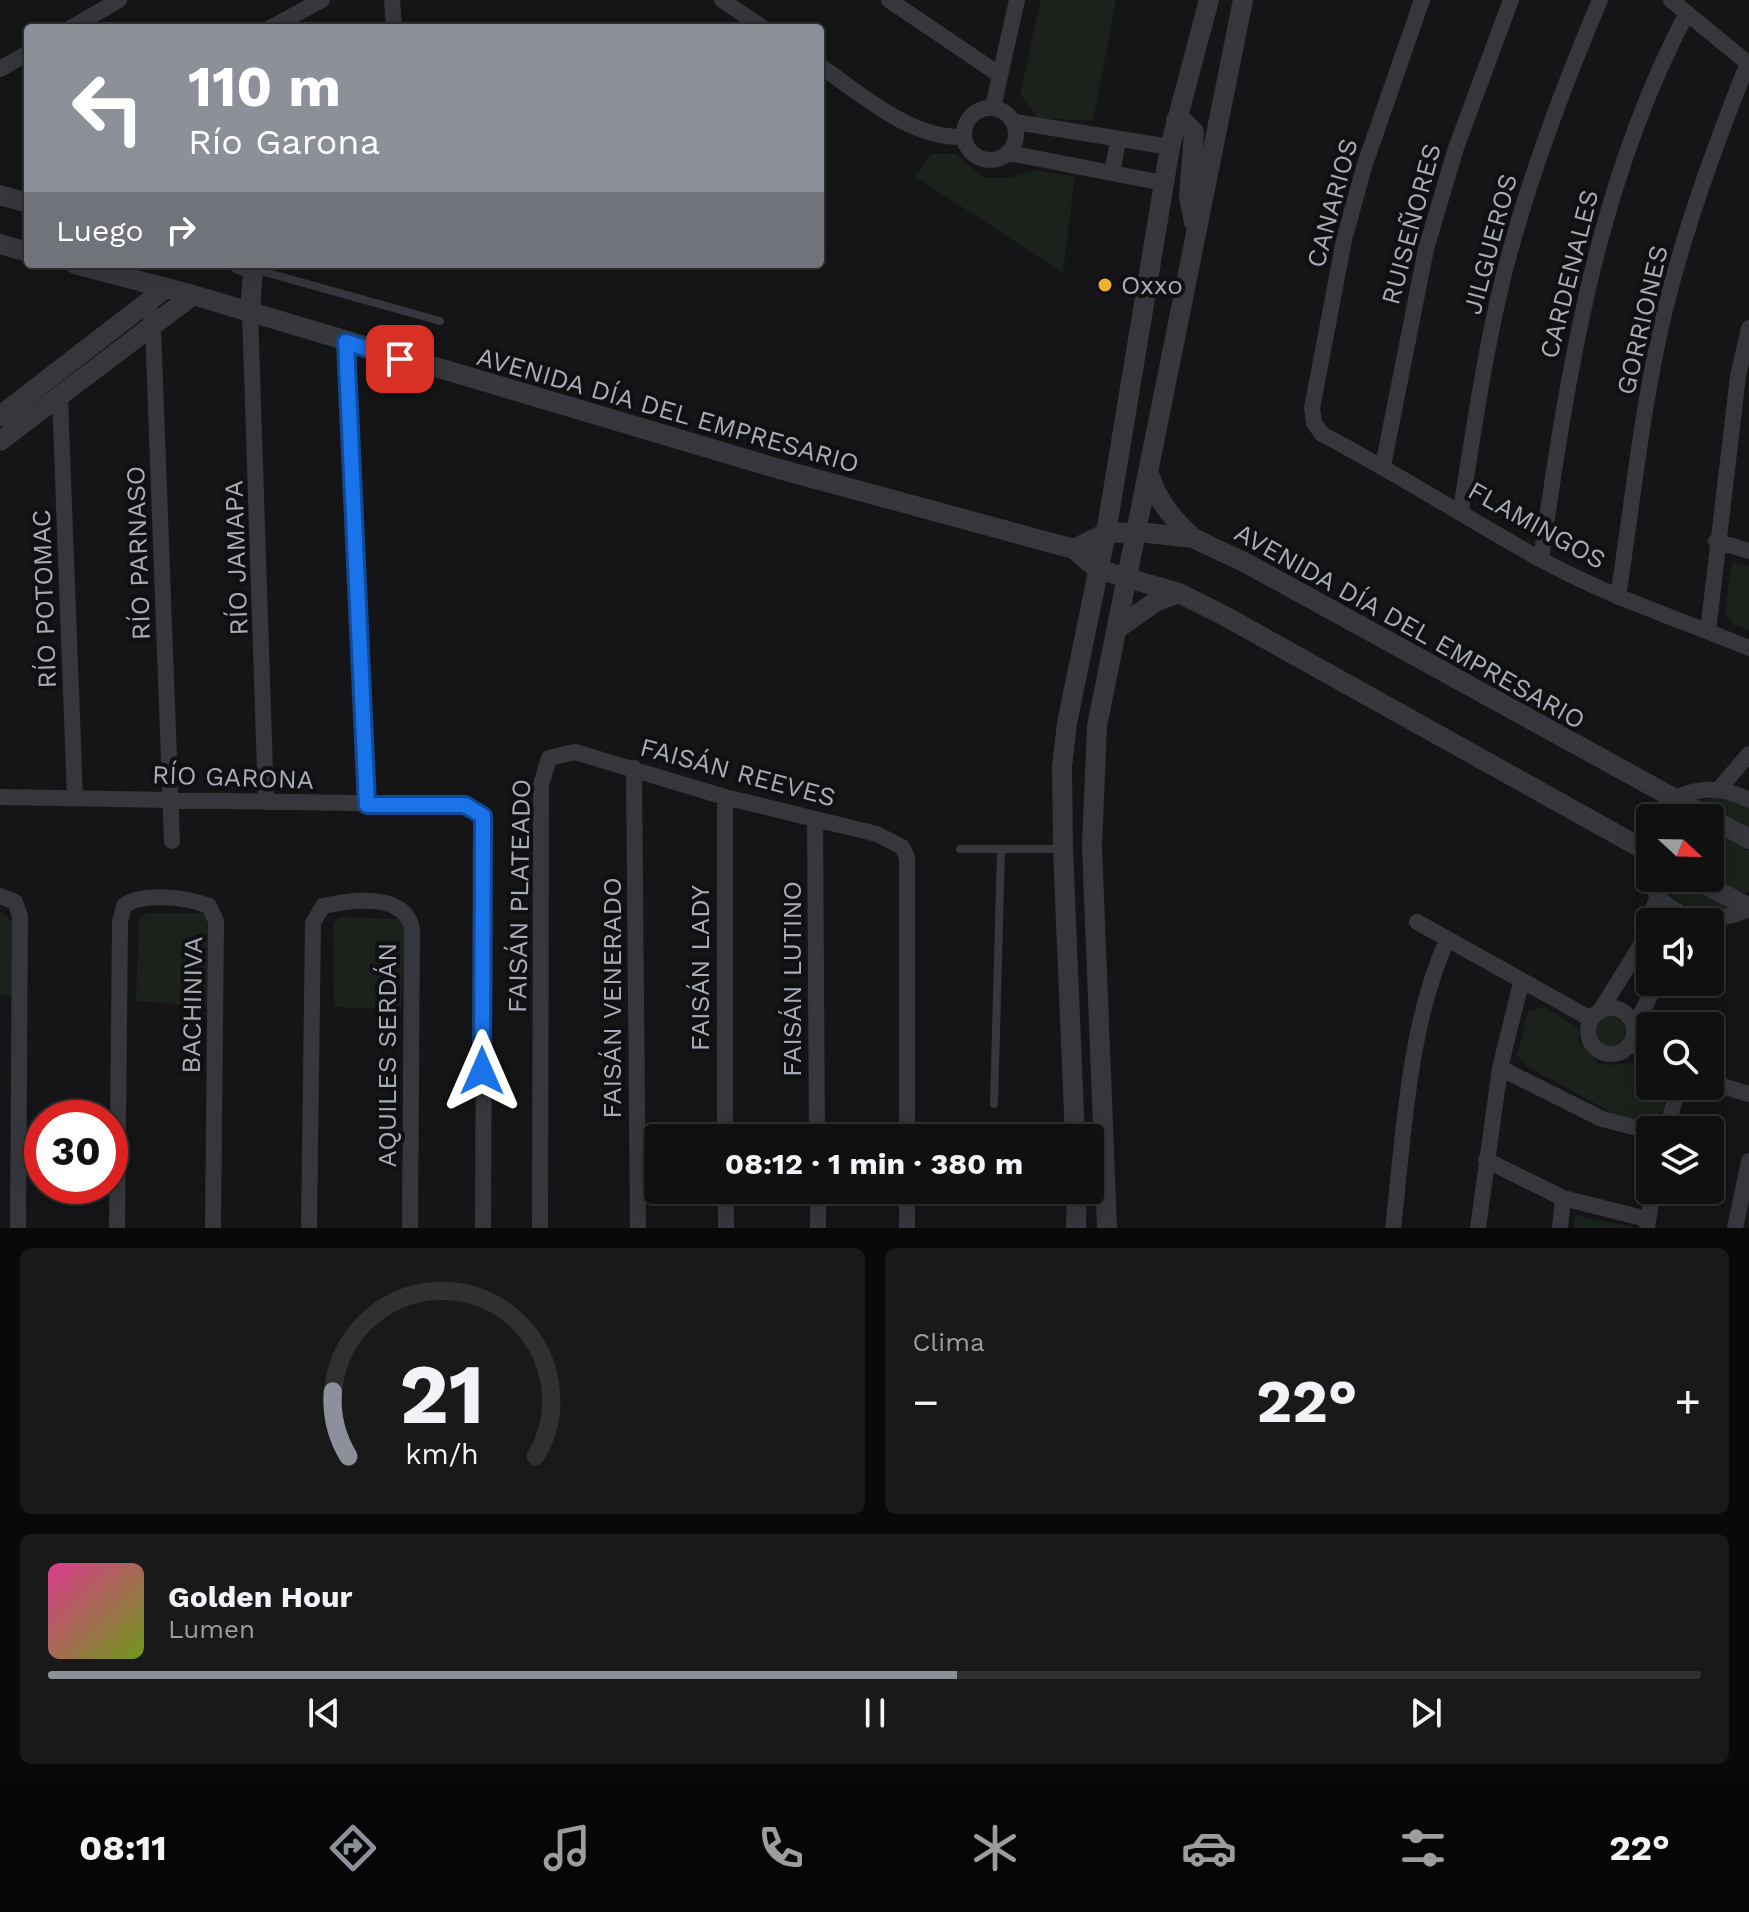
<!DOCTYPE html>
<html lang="es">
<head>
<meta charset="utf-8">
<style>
	body { margin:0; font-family:"Work Sans",sans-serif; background:#19191a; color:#f1f3f6; height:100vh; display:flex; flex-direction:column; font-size:30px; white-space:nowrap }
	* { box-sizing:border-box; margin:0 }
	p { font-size:26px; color:#9c9d9f }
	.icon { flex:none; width:44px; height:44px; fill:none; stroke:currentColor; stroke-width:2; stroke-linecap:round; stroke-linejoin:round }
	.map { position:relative; height:1228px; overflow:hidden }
	.panel { display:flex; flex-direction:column; gap:20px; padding:20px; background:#090909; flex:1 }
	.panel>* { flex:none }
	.top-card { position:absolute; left:24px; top:24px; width:800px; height:244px; border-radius:8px; box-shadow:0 4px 20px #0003,0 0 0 2px #303031; background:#8c9099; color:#fff; overflow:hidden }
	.needle { width:52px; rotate:112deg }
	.buttons { position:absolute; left:1636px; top:804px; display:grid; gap:16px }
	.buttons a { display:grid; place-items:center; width:88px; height:88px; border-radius:8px; background:#101011; box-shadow:0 4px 20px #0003,0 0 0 2px #303031; font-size:40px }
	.speed { position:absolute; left:24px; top:1100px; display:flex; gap:16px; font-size:40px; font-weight:700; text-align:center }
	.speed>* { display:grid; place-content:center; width:104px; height:104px; border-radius:50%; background:#101011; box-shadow:0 4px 20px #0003,0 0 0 2px #303031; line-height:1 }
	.speed .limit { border:12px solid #d22; background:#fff; color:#111 }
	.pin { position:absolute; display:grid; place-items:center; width:68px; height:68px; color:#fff; margin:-34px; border-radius:16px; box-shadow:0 4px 12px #0006 }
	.me { position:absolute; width:88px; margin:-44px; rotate:0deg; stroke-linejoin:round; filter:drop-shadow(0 0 6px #0008) }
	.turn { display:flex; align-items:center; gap:28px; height:168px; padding:0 32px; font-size:36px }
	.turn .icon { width:104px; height:104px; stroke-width:2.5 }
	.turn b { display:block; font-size:56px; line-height:68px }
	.then { display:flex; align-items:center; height:76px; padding:0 32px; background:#0003; gap:16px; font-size:30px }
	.big { font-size:60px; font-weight:700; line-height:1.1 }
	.panel .card { flex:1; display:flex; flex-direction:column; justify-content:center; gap:12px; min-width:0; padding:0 28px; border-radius:12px; background:#19191a }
	.panel .dial { align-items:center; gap:0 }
	.dial svg { height:208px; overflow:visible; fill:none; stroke:#303031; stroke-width:7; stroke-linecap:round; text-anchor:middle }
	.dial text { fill:#f1f3f6; stroke:none }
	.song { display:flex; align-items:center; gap:24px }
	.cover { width:96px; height:96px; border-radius:12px; background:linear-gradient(135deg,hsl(330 70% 55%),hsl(80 70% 35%)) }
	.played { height:8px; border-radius:4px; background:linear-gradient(90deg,#8c9099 55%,#303031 55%) }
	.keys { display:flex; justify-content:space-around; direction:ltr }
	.heat { display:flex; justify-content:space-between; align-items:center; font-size:44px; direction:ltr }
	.panel .tiles { flex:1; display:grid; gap:20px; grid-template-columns:1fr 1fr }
	.card:last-child { grid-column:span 2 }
	.trip { position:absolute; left:644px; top:1124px; width:460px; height:80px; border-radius:8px; background:#101011; box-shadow:0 4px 20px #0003,0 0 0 2px #303031; font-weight:700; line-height:80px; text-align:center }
	.tab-bar { display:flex; height:128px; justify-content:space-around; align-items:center; background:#060607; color:#9c9d9f }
	.tab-bar .icon { width:56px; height:56px }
	.tab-bar .on { color:#8c9099 }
	.tab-bar b { font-size:36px; color:#f1f3f6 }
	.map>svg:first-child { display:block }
	.green { fill:#1b221c }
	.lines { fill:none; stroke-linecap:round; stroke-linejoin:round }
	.service { stroke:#36373c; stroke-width:8 }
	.minor { stroke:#36373c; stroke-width:16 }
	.tertiary { stroke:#36373c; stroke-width:20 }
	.route-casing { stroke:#114b97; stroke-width:20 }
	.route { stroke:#1a73e8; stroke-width:14 }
	.poi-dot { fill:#efae34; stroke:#101012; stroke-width:3 }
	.labels { text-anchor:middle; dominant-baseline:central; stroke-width:8; stroke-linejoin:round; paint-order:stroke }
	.street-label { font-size:26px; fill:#a7acb7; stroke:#101012 }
	.poi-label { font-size:26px; fill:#a7acb7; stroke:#101012; text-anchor:start }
</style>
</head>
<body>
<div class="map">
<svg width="1749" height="1228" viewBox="0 0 1749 1228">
	<rect width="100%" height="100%" fill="#151517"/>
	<path class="green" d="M1041 0H1116L1093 121 1037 118 1020 94Z
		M931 154H956L984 178H1008L1034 170 1075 176 1063 273 915 176Z
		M1732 561 1749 566V630L1734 624 1725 613Z
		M1728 797 1749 806V832L1698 800Z
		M1710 829 1749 850V892L1738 894 1710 878Z
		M1659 878H1676L1732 909C1701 913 1675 908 1659 878Z
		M0 911 14 923 11 996 0 995Z
		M146 913H201L208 918 207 1006 136 1001 139 922Z
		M341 917 399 919 405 926 401 1010 334 1007 333 923Z
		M1545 1007 1578 1028 1579 1042 1599 1064C1617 1067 1634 1059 1650 1067V1086H1669L1660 1119 1654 1124 1613 1113 1526 1066 1517 1056 1528 1012Z
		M1595 1031a15 15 0 1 1 30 0a15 15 0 1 1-30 0Z
		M1575 1215 1637 1228H1573Z"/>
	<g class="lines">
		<path class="service" d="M254 269 440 321
			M960 849H1062
			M994 1104 1001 850"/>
		<path class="minor" d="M392 0 394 28
			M722 0 763 28
			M889 0 1000 75
			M1422 0 1364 167 1344 240 1312 408 1314 423 1322 434C1396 473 1467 518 1540 559 1607 596 1679 619 1749 648
			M1671 0 1749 64
			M71 28 119 0
			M270 28 322 0
			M820 66C863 95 910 139 964 137
			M0 69 28 53
			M993 107 1017 0
			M964 134a26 26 0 1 1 52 0a26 26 0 1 1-52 0Z
			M1015 122 1170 147
			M1009 153 1163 183
			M1112 173 1118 141
			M148 305 153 327 172 841
			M250 312 266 802
			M346 342 367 805
			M60 398 75 798
			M1383 466 1426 249 1456 148 1511 0
			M1461 510C1473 434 1484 357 1502 282 1526 185 1561 92 1600 0
			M1716 541 1749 551
			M1541 559C1568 371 1597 183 1687 13
			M1618 597C1634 493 1644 385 1672 283 1692 208 1719 135 1748 63
			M1708 631 1738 376 1749 328
			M634 768 638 1228
			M1719 789 1749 754
			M0 797 465 805C477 809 482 813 485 826L483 1228
			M725 797V1138
			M1657 818C1677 785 1718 784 1749 800
			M815 819 817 1138
			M1650 830C1631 900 1687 937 1749 909
			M0 896 15 902 20 916 18 1228
			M1417 922 1591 1019
			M1588 1031a23 23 0 1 1 46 0a23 23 0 1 1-46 0Z
			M1600 1011 1641 945 1658 895
			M1634 1028 1657 982
			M1631 1044 1650 1054
			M1500 1068 1602 1119 1650 1131
			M1710 1082 1749 1094
			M1666 1130 1679 1086
			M1486 1160 1563 1198 1647 1219
			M726 1190V1228
			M818 1190V1228
			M117 1228 120 922 124 906C142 891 189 898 209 906L216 921 213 1228
			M309 1228 313 923 323 906C352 899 406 893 412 929L410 1228
			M540 1228 541 785 549 758 575 752 725 797 877 834 902 847 907 857V1138
			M907 1228V1190
			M1393 1228C1404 1134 1408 1027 1447 940
			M1478 1228 1500 1068 1521 983
			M1560 1228 1563 1198
			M1647 1228 1653 1190
			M1735 1228 1749 1161"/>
		<path class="tertiary" d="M1176 120 1185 123 1194 132 1189 197 1194 222
			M0 195 28 203
			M0 244 28 252
			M75 264 193 295 779 469 1074 549 1097 569 1179 593 1223 615 1650 853
			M239 264 253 269 250 312
			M0 416 166 288
			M0 441 193 295
			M1150 477C1159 503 1173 519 1193 538
			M1074 549 1106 533 1139 532 1193 538 1246 563 1710 818
			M1117 629 1155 602 1179 593
			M1710 818 1749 839
			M1694 878 1749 908
			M1075 1138 1063 849 1062 767 1067 723 1106 533 1170 147 1209 0
			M1076 1228 1077 1190
			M1107 1228 1092 846 1097 726 1243 0"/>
	</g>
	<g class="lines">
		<g class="route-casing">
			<path id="route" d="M400 359 346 342 367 805H465L483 816 482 1071"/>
		</g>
		<use href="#route" class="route"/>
	</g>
	<circle class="poi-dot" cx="1105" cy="285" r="8"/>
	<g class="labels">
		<g class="street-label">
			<text transform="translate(1332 203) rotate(-75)">CANARIOS</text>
			<text transform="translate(1411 224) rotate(-75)">RUISEÑORES</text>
			<text transform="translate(1490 244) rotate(-75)">JILGUEROS</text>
			<text transform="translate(1569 274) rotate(-76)">CARDENALES</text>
			<text transform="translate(1642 320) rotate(-77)">GORRIONES</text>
			<text transform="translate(668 410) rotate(16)">AVENIDA DÍA DEL EMPRESARIO</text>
			<text transform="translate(1537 525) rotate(29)">FLAMINGOS</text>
			<text transform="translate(138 553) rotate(-92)">RÍO PARNASO</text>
			<text transform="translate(236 558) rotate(-92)">RÍO JAMAPA</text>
			<text transform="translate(44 599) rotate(-92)">RÍO POTOMAC</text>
			<text transform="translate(1410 626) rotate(29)">AVENIDA DÍA DEL EMPRESARIO</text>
			<text transform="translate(738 772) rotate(15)">FAISÁN REEVES</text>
			<text transform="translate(233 777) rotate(2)">RÍO GARONA</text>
			<text transform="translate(519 896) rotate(-89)">FAISÁN PLATEADO</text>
			<text transform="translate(700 968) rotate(-90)">FAISÁN LADY</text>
			<text transform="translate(792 979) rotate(-90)">FAISÁN LUTINO</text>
			<text transform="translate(612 998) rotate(-90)">FAISÁN VENERADO</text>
			<text transform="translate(192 1005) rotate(-89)">BACHINIVA</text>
			<text transform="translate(387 1055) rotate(-90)">AQUILES SERDÁN</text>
		</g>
		<g class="poi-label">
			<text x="1121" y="285">Oxxo</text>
		</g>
	</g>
</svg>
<div class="buttons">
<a><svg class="needle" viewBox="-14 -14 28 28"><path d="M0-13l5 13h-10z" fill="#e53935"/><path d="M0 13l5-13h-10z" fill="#9c9d9f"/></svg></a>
<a><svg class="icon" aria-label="sound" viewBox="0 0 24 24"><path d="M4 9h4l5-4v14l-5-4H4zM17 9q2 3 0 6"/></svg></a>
<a><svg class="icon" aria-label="search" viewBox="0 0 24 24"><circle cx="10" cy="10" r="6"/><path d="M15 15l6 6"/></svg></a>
<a><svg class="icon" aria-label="layers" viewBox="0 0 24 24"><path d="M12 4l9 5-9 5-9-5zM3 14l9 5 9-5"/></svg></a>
</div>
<div class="speed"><div class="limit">30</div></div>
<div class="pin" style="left:400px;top:359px;background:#d93025"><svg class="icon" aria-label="arrive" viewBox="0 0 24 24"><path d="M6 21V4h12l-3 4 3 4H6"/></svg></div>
<svg class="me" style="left:482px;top:1071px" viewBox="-20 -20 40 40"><path d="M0-17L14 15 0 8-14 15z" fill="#1a73e8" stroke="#fff" stroke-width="4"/></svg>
<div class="trip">08:12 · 1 min · 380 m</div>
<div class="top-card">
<div class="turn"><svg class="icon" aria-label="left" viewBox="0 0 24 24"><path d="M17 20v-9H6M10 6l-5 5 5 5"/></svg><div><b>110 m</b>Río Garona</div></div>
<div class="then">Luego<svg class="icon" aria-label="right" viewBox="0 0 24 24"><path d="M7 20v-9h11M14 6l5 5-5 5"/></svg></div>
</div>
</div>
<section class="panel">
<div class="tiles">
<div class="card dial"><svg viewBox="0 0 100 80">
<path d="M14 69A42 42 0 1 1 86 69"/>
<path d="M14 69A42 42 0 0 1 8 44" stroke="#8c9099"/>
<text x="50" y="56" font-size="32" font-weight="700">21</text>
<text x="50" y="72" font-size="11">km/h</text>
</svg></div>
<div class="card"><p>Clima</p>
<div class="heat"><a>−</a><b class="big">22°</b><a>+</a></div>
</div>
<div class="card">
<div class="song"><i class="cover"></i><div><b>Golden Hour</b><p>Lumen</p></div></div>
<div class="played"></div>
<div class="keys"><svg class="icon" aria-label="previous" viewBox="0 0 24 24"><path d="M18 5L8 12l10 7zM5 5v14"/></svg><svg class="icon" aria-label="pause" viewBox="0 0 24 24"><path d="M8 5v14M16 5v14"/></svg><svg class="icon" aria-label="next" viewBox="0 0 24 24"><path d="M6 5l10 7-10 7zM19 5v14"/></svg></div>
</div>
</div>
</section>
<nav class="tab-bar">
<b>08:11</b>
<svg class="icon on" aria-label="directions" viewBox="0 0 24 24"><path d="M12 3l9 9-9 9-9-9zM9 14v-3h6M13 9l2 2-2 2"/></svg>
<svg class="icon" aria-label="music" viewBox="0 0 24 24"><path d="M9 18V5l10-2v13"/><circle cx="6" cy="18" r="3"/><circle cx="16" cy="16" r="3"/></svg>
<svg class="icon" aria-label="phone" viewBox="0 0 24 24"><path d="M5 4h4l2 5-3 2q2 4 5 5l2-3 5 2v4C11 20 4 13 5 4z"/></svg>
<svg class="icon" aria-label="climate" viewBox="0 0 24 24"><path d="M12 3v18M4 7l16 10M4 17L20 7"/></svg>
<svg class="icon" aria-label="car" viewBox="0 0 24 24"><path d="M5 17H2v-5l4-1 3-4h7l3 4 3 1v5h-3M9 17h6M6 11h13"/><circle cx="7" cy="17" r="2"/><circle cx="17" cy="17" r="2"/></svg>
<svg class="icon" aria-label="filters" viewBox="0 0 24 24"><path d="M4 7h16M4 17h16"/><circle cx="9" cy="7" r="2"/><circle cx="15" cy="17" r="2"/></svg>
<b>22°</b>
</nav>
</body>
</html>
